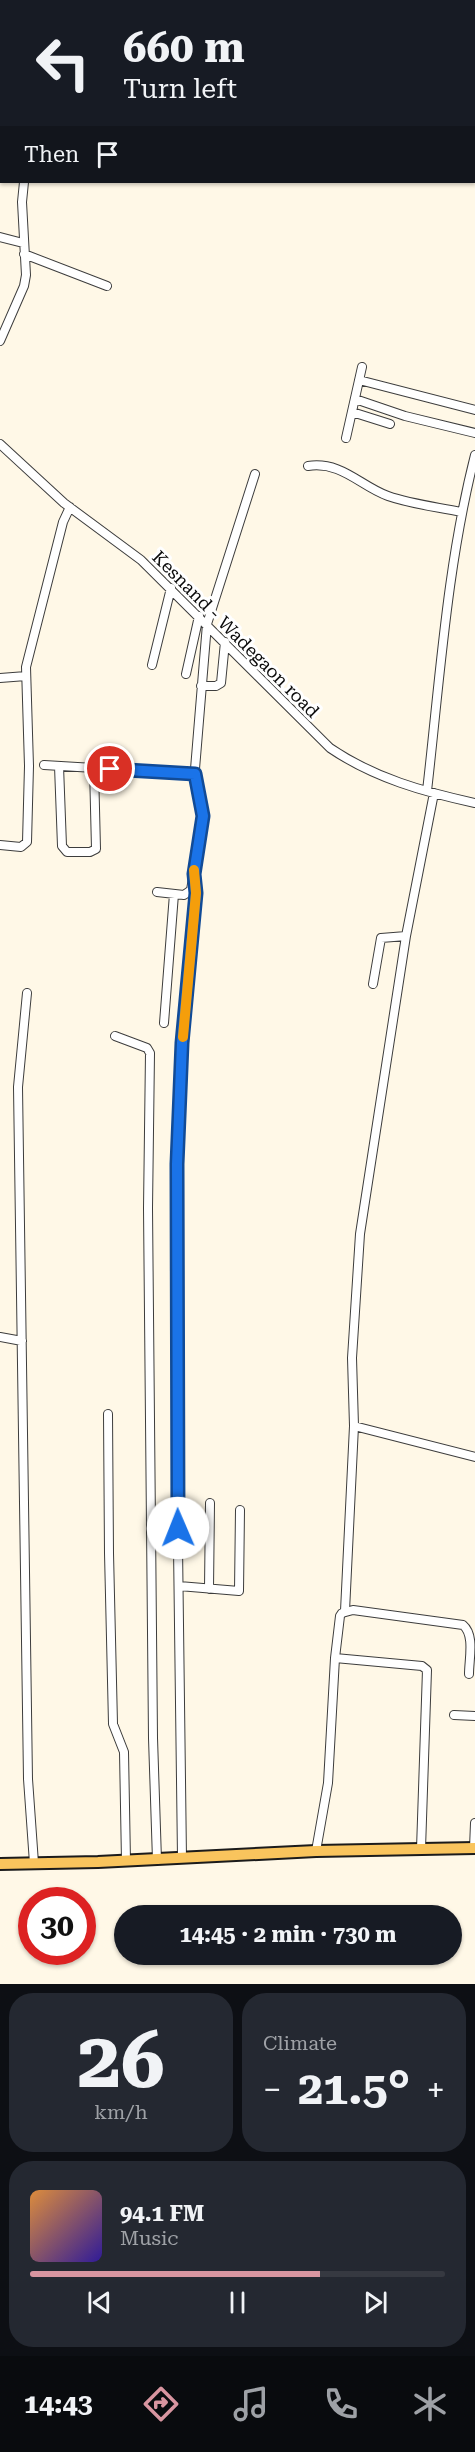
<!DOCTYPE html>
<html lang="en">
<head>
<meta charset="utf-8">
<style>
	body { margin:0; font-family:"Roboto Serif",serif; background:#242831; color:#f1f3f6; height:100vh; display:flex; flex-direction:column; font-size:22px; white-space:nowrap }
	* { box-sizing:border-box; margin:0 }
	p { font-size:20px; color:#9ea1a6 }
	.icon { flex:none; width:33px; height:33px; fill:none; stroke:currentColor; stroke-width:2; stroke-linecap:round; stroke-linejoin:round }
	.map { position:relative; height:1984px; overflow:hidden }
	.drawer { display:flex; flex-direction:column; gap:9px; padding:9px; background:#0d0f14; flex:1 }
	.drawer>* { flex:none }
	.banner { position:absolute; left:0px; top:0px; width:476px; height:183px; box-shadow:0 2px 4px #0004; background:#171b24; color:#f1f3f6; overflow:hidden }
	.speed { position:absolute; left:18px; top:1887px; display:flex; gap:12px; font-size:30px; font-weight:700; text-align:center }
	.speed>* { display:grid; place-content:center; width:78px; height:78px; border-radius:50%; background:#171b24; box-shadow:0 2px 4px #0004; line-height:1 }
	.speed .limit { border:9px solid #d22; background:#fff; color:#111 }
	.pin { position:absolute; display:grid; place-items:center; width:51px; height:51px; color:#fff; margin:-26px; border:3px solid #fff; border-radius:50%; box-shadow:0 2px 6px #0007 }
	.me { position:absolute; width:66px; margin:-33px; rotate:359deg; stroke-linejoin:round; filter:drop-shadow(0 0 4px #0008) }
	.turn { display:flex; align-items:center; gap:21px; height:126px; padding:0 24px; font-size:27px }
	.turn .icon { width:78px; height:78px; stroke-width:2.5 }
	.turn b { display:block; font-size:42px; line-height:51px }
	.then { display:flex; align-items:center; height:57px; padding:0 24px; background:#0003; gap:12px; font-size:22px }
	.big { font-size:45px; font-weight:700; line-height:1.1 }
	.drawer .card { flex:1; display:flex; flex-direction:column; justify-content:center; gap:9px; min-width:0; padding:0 21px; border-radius:24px; background:#242831 }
	.drawer .dial { align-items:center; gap:0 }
	.dial b { font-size:78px; line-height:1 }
	.song { display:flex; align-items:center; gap:18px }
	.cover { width:72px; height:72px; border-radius:9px; background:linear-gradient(135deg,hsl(30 70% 55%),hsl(250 70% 35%)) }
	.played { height:6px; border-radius:3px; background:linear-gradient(90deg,#d895a0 70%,#363941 70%) }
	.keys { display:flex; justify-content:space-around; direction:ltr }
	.heat { display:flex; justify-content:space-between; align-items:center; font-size:33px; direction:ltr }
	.drawer .tiles { flex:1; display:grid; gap:9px; grid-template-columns:1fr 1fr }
	.card:last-child { grid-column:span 2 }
	.trip { position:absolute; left:114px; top:1905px; width:348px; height:60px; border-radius:30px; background:#171b24; box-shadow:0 2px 4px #0004; font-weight:700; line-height:60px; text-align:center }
	.tab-bar { display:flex; height:96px; justify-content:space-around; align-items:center; background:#090b0e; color:#9ea1a6 }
	.tab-bar .icon { width:42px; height:42px }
	.tab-bar .selected { color:#d895a0 }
	.tab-bar b { font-size:27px; color:#f1f3f6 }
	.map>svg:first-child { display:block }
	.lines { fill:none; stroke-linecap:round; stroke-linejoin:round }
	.minor-casing { stroke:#3d3d3d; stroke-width:10 }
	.major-casing { stroke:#1b1b1b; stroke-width:14 }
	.minor { stroke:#fff; stroke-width:8 }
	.major { stroke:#f9c45d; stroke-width:10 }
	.route-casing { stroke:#114b97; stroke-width:15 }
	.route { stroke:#1a73e8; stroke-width:10 }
	.slow { stroke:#f59e0b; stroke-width:10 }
	.labels { text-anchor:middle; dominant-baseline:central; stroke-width:6; stroke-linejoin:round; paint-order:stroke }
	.street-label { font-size:18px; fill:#0a0a0a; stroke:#fff }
</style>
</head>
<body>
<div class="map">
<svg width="475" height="1984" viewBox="0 0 475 1984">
	<rect width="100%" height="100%" fill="#fff8e7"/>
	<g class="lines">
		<g class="minor-casing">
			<path id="minor" d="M124 0 128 2
				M70 2V0
				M474 115 475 116
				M474 157 475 159
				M0 237 23 243
				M24 254 107 286
				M0 341 24 286 26 275 22 202 24 182
				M359 380 475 410
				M355 399 405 416 475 433
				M352 412 390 424
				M346 438 362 367
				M0 444 64 503 141 560 330 748C374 778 424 792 475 803
				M308 466C342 461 360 486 388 496 411 504 437 507 461 512
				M152 665 171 588
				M186 674 199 616
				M0 678 26 676
				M201 686H216L221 683 225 642
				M44 765 195 774
				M59 766 62 846 67 852H90L96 849 94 768
				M427 791C440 678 447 565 475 455
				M0 845 21 847 27 842 29 766 26 667 63 522 70 507
				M157 892 184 895 191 890 203 816 195 769 207 624 255 474
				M373 984 381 938 406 936
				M27 993 18 1087 28 1779 34 1863
				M164 1023 174 894
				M115 1036 147 1048 150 1053 148 1208 153 1738 157 1860
				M0 1337 22 1341
				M108 1414 109 1553 113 1724 124 1752 126 1861
				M354 1426 475 1457
				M179 1586 239 1591 240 1510
				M209 1589 210 1503
				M345 1611 354 1426 352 1358 360 1234 406 936 434 793
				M335 1658 422 1666 427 1670 421 1849
				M454 1715 475 1716
				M474 1848 475 1823
				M316 1851 328 1783 335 1658 340 1616 342 1613 353 1610 463 1625C475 1635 469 1659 469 1674
				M182 1858 177 1469V1164L182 1043 196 893 194 874"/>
		</g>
		<g class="major-casing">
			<path id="major" d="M0 1864 98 1862 316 1851 475 1848"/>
		</g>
		<use href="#minor" class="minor"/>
		<use href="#major" class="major"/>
	</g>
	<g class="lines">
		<g class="route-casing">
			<path id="route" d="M110 769 195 774 203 816 194 874 196 893 182 1043 177 1164 178 1528"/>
		</g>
		<use href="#route" class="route"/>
		<path class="slow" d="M183 1037 196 893 194 870"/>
	</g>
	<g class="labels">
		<g class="street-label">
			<text transform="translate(236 634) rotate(45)">Kesnand - Wadegaon road</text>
		</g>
	</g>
</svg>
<div class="speed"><div class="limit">30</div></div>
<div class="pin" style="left:110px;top:769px;background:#d93025"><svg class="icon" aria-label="arrive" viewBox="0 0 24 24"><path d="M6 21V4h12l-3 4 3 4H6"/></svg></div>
<svg class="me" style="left:178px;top:1528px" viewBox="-20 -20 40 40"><circle r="19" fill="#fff"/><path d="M0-13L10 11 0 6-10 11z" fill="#1a73e8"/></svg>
<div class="trip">14:45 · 2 min · 730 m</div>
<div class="banner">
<div class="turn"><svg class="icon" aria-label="left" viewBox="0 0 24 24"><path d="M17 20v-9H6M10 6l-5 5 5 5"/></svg><div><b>660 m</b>Turn left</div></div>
<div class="then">Then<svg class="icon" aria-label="arrive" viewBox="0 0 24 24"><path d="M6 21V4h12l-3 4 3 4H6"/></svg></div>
</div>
</div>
<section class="drawer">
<div class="tiles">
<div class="card dial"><b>26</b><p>km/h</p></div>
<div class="card"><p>Climate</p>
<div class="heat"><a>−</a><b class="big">21.5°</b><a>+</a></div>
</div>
<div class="card">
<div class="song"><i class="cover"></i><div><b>94.1 FM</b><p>Music</p></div></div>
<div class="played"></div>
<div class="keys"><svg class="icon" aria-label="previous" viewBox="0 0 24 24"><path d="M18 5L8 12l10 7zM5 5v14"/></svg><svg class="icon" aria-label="pause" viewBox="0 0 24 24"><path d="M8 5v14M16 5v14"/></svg><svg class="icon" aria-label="next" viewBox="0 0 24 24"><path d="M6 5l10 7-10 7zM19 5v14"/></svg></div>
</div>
</div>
</section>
<nav class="tab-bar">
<b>14:43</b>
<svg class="icon selected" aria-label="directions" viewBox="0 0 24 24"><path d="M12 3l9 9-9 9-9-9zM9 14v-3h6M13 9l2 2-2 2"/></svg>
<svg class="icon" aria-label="music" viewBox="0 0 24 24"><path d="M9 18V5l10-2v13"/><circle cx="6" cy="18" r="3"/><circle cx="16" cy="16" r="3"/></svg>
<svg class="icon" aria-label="phone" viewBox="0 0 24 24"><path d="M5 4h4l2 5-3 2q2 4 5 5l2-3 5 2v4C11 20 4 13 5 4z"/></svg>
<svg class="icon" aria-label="climate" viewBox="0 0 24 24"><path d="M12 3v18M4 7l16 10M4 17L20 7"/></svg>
</nav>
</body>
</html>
